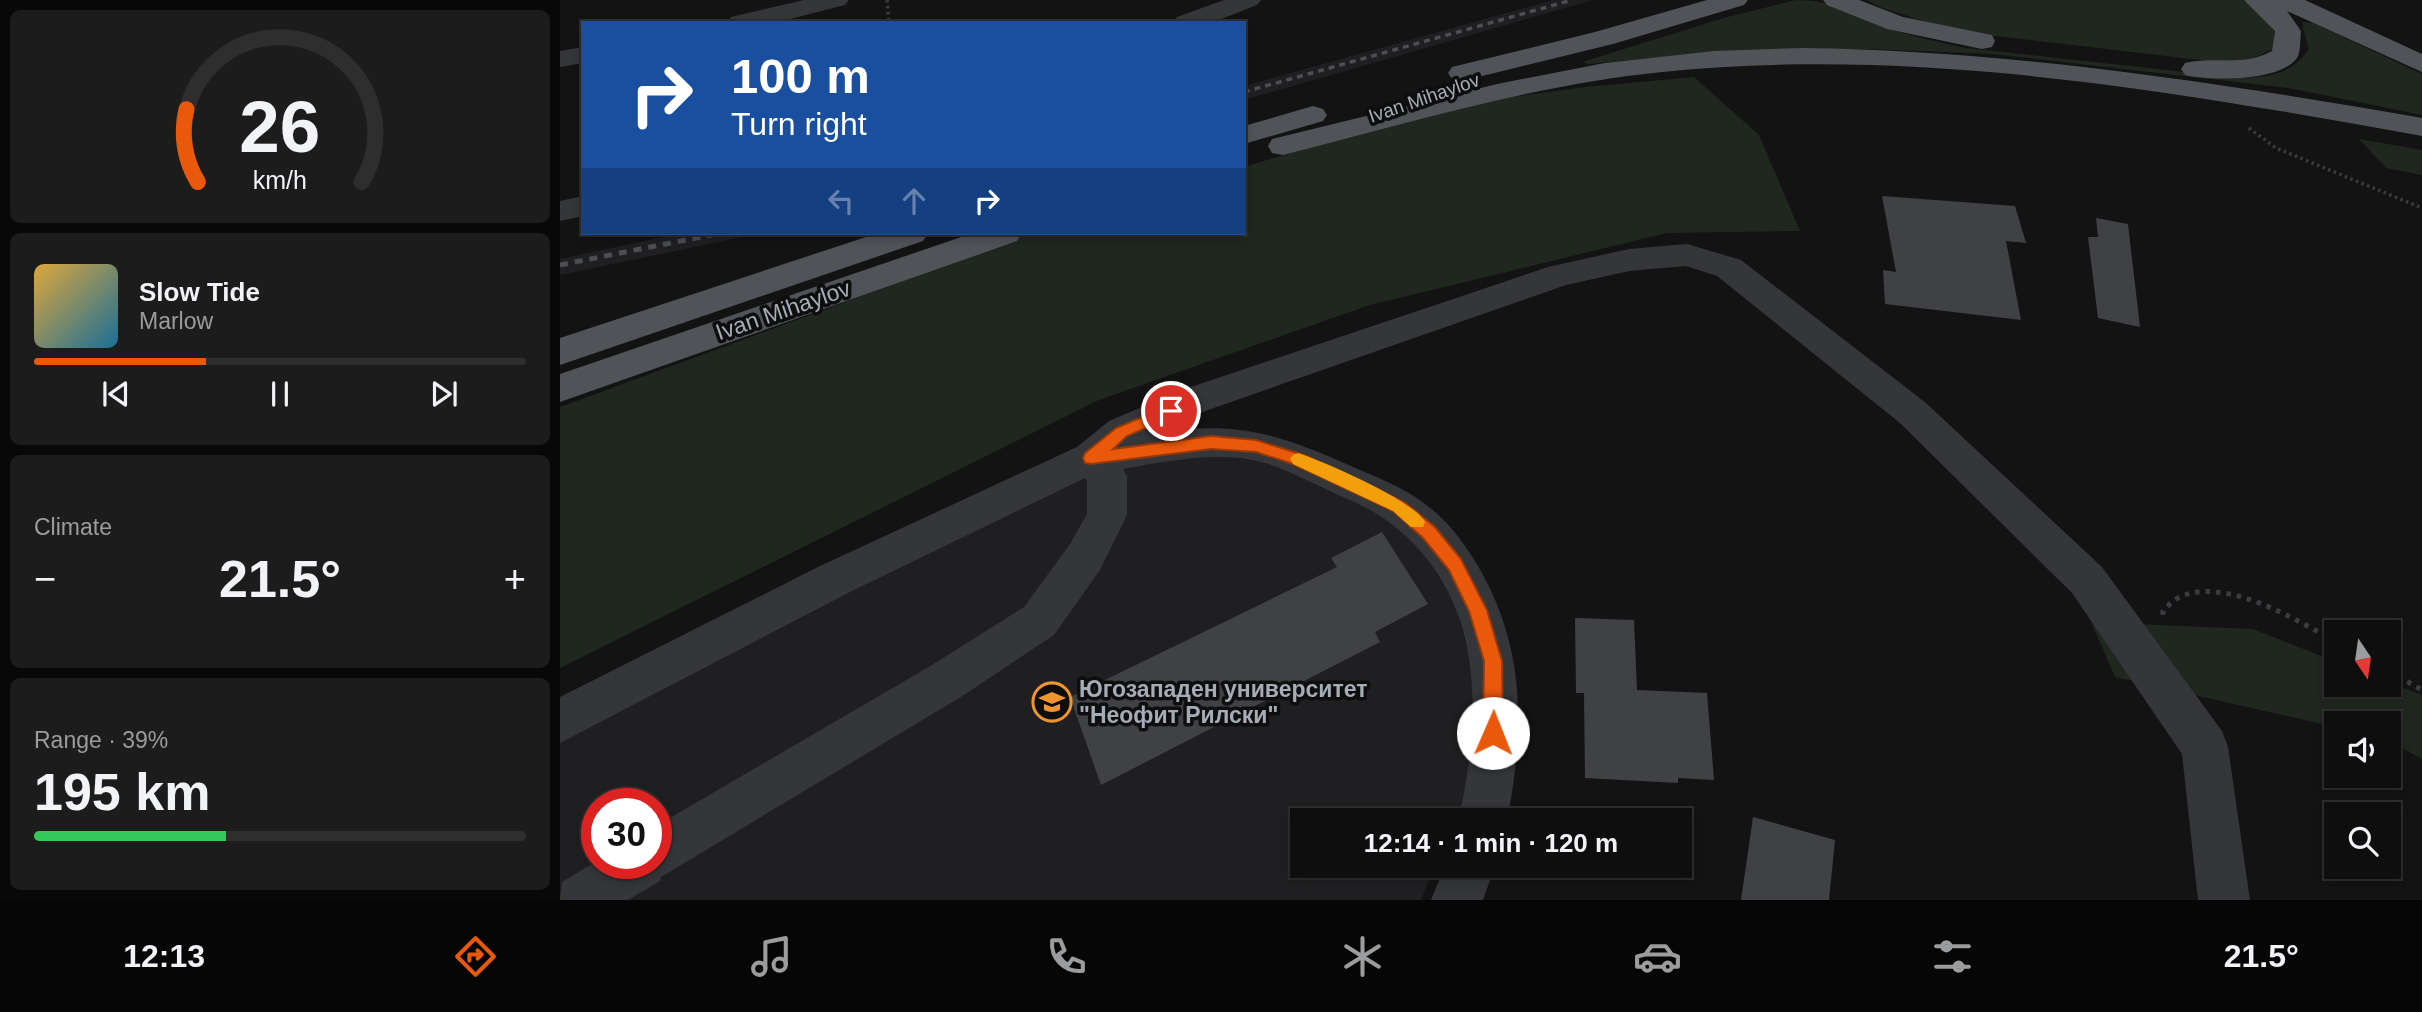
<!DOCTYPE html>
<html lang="en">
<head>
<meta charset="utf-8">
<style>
	body { margin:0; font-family:Helvetica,sans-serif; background:#1c1c1d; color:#f1f3f6; height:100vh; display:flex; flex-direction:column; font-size:26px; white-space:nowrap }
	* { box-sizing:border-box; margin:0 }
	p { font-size:23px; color:#9b9c9e }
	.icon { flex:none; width:38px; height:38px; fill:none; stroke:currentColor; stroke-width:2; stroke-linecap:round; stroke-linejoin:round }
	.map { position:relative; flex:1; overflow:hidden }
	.details { display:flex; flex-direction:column; gap:10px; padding:10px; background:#080808; width:560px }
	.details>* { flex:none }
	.top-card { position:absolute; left:21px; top:21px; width:665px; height:214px; border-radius:0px; box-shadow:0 4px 10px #0003,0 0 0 2px #2e2e2f; background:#1a4fa0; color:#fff; overflow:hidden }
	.needle { width:46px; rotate:167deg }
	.controls { position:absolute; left:1764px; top:620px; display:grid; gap:14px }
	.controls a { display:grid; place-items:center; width:77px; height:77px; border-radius:0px; background:#0e0e0f; box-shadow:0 4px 10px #0003,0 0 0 2px #2e2e2f; font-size:35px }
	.speed { position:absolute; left:21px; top:788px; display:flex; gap:14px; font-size:35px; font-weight:700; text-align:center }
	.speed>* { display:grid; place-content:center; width:91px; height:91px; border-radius:50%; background:#0e0e0f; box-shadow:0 4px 10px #0003,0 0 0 2px #2e2e2f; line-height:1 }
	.speed .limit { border:10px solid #d22; background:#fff; color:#111 }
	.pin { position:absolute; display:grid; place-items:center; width:60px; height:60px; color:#fff; margin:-30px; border:4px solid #fff; border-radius:50%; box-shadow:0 2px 7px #0007 }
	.me { position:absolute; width:77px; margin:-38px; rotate:1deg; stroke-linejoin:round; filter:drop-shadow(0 0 5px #0008) }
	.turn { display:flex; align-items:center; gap:24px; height:147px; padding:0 35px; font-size:32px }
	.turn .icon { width:91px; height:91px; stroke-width:2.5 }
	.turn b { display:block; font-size:49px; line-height:60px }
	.lanes { display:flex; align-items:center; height:66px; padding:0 35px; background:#0003; justify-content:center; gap:35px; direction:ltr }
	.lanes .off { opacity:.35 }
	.big { font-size:52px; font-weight:800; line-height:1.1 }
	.details .tile { flex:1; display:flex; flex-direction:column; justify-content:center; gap:10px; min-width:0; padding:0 24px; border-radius:10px; background:#1c1c1d }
	.details .dial { align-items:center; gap:0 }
	.dial svg { height:182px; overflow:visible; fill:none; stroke:#2e2e2f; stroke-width:7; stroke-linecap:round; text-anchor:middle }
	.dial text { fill:#f1f3f6; stroke:none }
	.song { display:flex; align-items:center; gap:21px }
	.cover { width:84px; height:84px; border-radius:10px; background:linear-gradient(135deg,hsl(40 70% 55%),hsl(200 70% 35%)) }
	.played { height:7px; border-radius:4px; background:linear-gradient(90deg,#ea580c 35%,#2e2e2f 35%) }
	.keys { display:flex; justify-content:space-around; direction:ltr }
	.heat { display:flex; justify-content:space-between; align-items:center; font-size:38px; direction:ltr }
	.charge { height:10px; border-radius:5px; background:linear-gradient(90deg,#34c759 39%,#2e2e2f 0) }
	.trip { position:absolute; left:730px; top:808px; width:402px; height:70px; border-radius:0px; background:#0e0e0f; box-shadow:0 4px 10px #0003,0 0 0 2px #2e2e2f; font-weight:800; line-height:70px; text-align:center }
	.menu { display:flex; height:112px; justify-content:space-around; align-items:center; background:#060606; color:#9b9c9e }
	.menu .icon { width:49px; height:49px }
	.menu .active { color:#ea580c }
	.menu b { font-size:32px; color:#f1f3f6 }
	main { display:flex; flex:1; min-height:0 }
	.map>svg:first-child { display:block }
	.built { fill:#1f1f21; fill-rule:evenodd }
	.green { fill:#1f271f }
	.building { fill:#3f4144 }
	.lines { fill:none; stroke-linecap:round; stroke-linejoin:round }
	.path-far1 { stroke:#3a3d40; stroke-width:3.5; stroke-dasharray:2.5 3.5; stroke-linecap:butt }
	.path { stroke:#3a3d40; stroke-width:5; stroke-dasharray:4.5 6; stroke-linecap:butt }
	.minor { fill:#343639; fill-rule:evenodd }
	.major { fill:#505358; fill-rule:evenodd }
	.rail-far1 { stroke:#4b4e52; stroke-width:3.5; stroke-dasharray:6 5; stroke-linecap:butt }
	.rail { stroke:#4b4e52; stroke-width:5; stroke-dasharray:8 7; stroke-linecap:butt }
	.route { fill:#ea580c; stroke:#983908; stroke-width:2 }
	.slow { fill:#f59e0b }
	.labels { text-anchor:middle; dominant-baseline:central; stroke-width:7; stroke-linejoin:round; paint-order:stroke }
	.far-street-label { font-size:19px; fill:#a5acb5; stroke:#0e0e0f }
	.street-label { font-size:23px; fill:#a5acb5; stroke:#0e0e0f }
	.poi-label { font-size:23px; font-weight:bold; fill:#a5acb5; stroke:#0e0e0f; text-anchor:start }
</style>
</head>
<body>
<main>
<section class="details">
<div class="tile dial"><svg viewBox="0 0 100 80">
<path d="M14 69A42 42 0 1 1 86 69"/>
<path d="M14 69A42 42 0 0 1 9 37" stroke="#ea580c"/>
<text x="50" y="56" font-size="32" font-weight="700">26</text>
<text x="50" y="72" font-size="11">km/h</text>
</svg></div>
<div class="tile">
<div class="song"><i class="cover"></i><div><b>Slow Tide</b><p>Marlow</p></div></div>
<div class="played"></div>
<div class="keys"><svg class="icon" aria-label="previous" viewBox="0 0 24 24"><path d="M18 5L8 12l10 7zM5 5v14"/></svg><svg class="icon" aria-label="pause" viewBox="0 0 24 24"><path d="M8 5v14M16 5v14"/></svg><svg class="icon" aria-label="next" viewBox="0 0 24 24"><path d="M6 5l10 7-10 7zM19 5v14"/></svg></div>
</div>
<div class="tile"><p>Climate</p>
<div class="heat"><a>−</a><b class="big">21.5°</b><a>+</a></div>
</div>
<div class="tile"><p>Range · 39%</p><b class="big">195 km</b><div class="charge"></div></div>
</section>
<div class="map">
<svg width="1862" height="900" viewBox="0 0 1862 900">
	<rect width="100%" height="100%" fill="#131314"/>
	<path class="built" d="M993 0H1033L684 100V86Z
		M122 233H202L0 275V259Z
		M648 453 734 467 825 513 885 568 912 666 914 752 907 821H742V866H884L867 884 861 900H0V739L495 486 552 470ZM37 803H96V863H37Z"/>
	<path class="green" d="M1236 0C1273 0 1288 14 1320 26 1348 35 1377 42 1406 48L1680 78C1710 76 1731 75 1749 49L1743 29V22L1753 23 1862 74V115L1729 88 1434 54 1309 49 1158 52 1027 64 1022 62 1167 17Z
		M1307 0H1683L1697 8 1714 24 1715 48 1686 62 1640 60 1393 31 1320 7Z
		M1134 77 1199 135 1240 231 1107 233 810 305 539 400 0 668V407L473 233H684V167L886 106 1025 87Z
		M1799 139 1862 150V175L1826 168Z
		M1531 622 1693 629 1776 662V684L1829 682 1862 695V759L1829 741V723H1776V727L1555 677Z"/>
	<path class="building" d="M1322 196 1455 206 1466 243 1446 241 1461 320 1325 304 1323 270 1336 272Z
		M1536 218 1568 224 1580 327 1538 318 1528 237H1538Z
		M822 532 868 604 815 632 820 642 541 785 510 697 777 567 771 558Z
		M1015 618 1074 620 1077 690 1147 693 1154 780 1118 778V783L1025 778 1024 693H1016Z
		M1193 817 1275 840 1269 900H1181Z"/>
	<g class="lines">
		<path class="path-far1" d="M327 0 329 23
			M1689 128 1716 148 1862 208"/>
		<path class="path" d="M1603 615V611C1608 606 1613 600 1620 597 1665 576 1737 620 1776 642
			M1829 671 1862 690"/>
		<path class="minor" d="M244 0H289L285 5 214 23H167L171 17Z
			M664 0H701L697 5 651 23H613L617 17Z
			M23 47V63L0 67V51Z
			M23 196V216L0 221V201Z
			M1127 244 1181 260 1366 403 1542 567 1662 731 1668 747 1690 900H1638L1622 754 1512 593 1340 423 1157 276 1126 266 1069 271 1006 285 648 410 598 432C674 422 715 432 784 463 813 476 843 486 869 507 891 524 908 548 922 573 966 653 964 733 947 821H898C923 713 926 592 826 520 810 508 791 501 774 493 751 483 729 470 705 463 659 450 609 461 563 469L567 476V515L540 570 494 635 404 695 101 877 100 881 68 900H0L2 882 37 861 96 863V826L372 665 464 607 510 544 527 514V481L525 478 290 592 0 743V697L260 566 517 447 549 421 622 390 988 267 1069 249Z
			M885 866H935L923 900H871Z"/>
		<path class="major" d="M1147 0H1188L1184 5 1053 44 902 81 892 79 888 73 892 67 1035 32Z
			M1263 0H1299L1343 17 1432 35 1435 41 1432 47 1422 49 1327 29 1267 5Z
			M1684 0H1745L1862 54V72L1727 11 1741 31C1740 39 1741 51 1737 58 1720 82 1650 81 1625 75L1621 69 1625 63C1655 56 1684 67 1712 51L1715 31Z
			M1243 48C1456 51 1653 82 1862 118V136C1612 91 1357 46 1102 72 973 85 848 123 723 155L712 153 708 146 712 139 937 84 1045 63 1154 51Z
			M753 106 763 109 767 115 763 121 684 144V126Z
			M318 233H368L363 241 0 365V338Z
			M413 233H462L457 241 0 402V374Z"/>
		<path class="rail-far1" d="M684 92 1012 0
			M152 235 163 233"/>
		<path class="rail" d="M0 265 161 233"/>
	</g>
	<path class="route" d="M611 405 618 411 616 415 567 436 553 449 651 436 696 440 744 455 844 502 875 527 901 559 927 610 942 661 943 733 940 739 933 742 926 739 923 733 924 661 909 611 889 570 863 538 833 511 733 464 696 452 651 449 531 464 525 463 523 458 525 453 556 428Z"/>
	<path class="slow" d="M738 453C763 461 855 501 865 522L863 527H851L833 511 733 464 730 459 733 455Z"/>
	<defs>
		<g id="university-ring" transform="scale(2.0125)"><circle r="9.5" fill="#0e0e0f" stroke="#ef9530" stroke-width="1.5"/><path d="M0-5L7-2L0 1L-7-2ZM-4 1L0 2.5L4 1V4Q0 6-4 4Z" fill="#ef9530"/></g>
	</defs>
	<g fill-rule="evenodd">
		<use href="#university-ring" x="492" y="702"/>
	</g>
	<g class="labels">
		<g class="far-street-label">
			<text transform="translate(864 98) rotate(-19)">Ivan Mihaylov</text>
		</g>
		<g class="street-label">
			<text transform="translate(223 310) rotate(-19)">Ivan Mihaylov</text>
		</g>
		<g class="poi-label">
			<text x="519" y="689">Югозападен университет<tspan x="519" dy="26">"Неофит Рилски"</tspan></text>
		</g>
	</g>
</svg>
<div class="controls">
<a><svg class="needle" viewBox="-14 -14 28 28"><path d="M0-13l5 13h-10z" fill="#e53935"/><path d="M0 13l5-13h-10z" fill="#9b9c9e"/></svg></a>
<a><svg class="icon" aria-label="sound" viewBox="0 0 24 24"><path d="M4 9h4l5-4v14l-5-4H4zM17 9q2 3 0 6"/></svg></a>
<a><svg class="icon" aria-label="search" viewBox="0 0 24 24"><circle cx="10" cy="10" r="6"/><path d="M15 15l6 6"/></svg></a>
</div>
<div class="speed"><div class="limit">30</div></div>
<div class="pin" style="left:611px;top:411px;background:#d93025"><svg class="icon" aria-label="arrive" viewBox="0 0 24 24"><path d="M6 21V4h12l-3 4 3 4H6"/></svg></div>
<svg class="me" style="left:933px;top:733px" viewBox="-20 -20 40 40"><circle r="19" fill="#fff"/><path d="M0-13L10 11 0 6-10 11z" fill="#ea580c"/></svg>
<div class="trip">12:14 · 1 min · 120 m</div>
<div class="top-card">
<div class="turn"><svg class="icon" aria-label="right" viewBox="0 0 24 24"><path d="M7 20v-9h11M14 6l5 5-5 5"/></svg><div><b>100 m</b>Turn right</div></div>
<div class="lanes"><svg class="icon off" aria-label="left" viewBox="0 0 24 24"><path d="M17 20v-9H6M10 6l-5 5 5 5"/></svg><svg class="icon off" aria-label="ahead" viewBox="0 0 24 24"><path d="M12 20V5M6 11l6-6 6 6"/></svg><svg class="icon" aria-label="right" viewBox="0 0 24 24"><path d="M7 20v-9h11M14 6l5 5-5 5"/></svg></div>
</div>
</div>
</main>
<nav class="menu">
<b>12:13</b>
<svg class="icon active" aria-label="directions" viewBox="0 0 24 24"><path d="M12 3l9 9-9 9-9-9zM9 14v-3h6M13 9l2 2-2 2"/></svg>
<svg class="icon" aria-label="music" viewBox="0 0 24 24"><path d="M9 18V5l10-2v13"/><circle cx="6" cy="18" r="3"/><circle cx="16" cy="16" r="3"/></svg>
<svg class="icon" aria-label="phone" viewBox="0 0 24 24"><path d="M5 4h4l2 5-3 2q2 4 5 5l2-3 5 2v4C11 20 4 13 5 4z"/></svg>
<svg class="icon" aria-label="climate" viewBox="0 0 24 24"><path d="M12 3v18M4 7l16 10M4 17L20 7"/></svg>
<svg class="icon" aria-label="car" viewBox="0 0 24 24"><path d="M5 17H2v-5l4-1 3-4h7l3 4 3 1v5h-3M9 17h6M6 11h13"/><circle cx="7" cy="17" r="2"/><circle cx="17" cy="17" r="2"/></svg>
<svg class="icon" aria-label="filters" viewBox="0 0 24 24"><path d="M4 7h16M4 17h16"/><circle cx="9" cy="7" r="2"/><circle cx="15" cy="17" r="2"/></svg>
<b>21.5°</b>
</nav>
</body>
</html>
